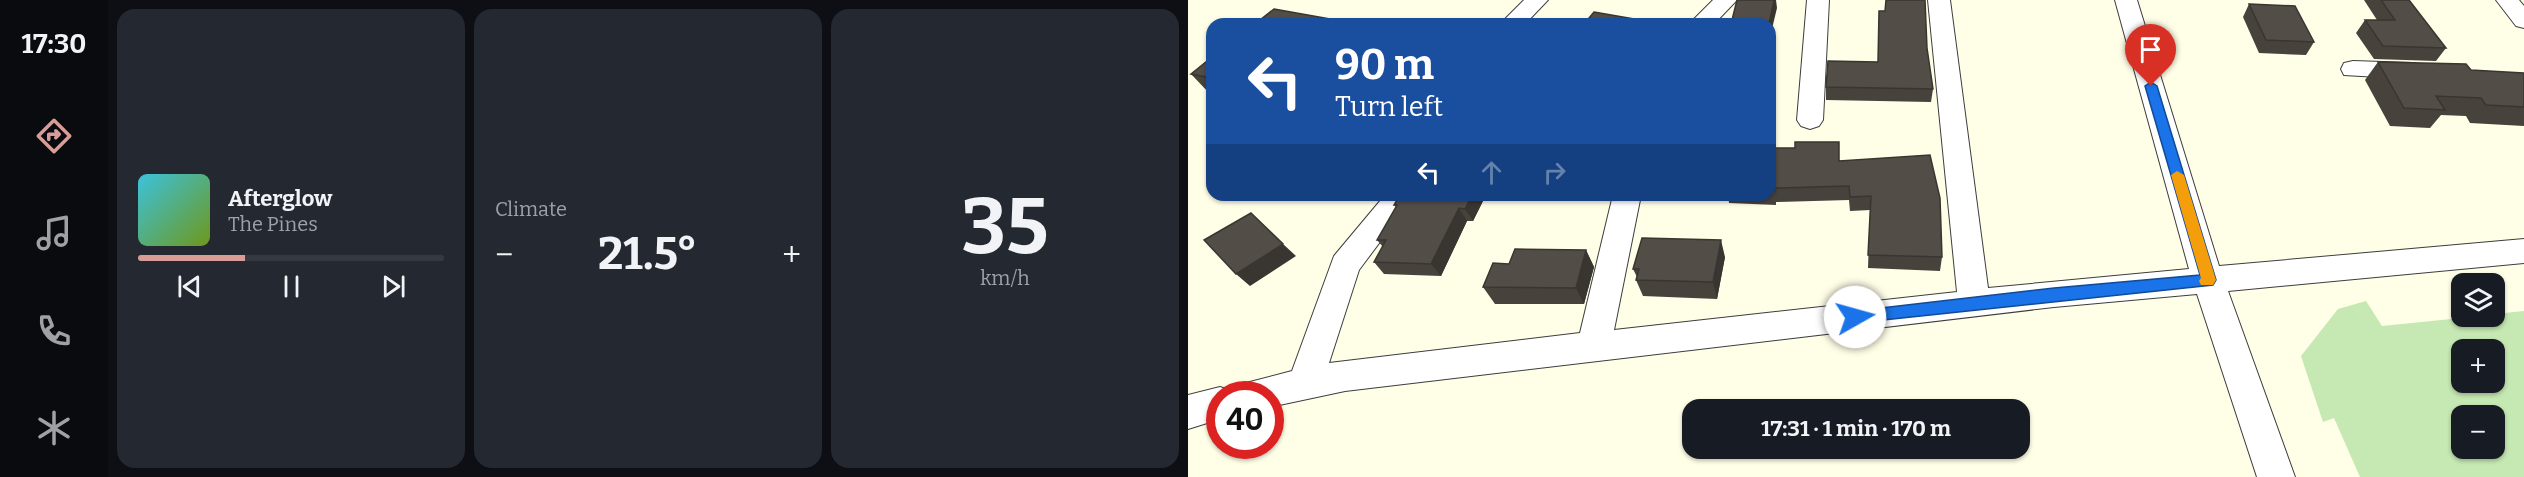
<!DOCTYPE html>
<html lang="en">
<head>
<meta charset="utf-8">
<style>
	body { margin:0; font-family:Bitter,serif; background:#242831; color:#f1f3f6; height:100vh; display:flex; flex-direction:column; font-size:22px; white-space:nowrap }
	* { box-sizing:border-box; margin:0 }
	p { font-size:20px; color:#9ea1a6 }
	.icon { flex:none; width:33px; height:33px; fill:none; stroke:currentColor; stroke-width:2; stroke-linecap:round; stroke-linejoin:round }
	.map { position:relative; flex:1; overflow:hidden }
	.drawer { display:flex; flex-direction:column; gap:9px; padding:9px; background:#0d0f14; width:1080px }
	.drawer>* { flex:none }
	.top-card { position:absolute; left:18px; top:18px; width:570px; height:183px; border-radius:18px; box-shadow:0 2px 4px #0004; background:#1a4fa0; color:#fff; overflow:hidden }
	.controls { position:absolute; left:1263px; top:273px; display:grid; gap:12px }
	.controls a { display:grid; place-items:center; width:54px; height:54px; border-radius:12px; background:#171b24; box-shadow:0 2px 4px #0004; font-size:30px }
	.speed { position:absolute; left:18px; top:381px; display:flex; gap:12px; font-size:30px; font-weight:700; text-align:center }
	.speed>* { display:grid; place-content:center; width:78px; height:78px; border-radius:50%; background:#171b24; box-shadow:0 2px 4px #0004; line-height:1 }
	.speed .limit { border:9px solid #d22; background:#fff; color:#111 }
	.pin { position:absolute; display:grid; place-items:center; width:51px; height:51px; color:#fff; margin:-62px -26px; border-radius:50% 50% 50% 0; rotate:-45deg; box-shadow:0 0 6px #0007 }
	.pin .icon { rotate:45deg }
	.me { position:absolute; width:66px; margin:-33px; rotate:83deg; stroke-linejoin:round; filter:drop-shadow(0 0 4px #0008) }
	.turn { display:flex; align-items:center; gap:21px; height:126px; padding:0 30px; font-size:27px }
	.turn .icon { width:78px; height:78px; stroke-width:2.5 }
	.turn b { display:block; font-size:42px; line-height:51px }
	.lanes { display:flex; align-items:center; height:57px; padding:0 30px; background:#0003; justify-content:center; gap:30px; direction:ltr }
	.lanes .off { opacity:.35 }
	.big { font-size:45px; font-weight:700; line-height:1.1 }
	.drawer .widget { flex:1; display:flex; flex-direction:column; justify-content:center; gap:9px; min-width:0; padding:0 21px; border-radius:18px; background:#242831 }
	.drawer .dial { align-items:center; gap:0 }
	.dial b { font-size:78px; line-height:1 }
	.song { display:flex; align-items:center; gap:18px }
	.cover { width:72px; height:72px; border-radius:9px; background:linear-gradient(135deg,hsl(190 70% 55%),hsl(80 70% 35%)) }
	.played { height:6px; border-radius:3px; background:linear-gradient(90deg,#d89d97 35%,#363941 35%) }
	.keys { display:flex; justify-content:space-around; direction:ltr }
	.heat { display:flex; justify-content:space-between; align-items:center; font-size:33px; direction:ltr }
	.drawer .tiles { flex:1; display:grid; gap:9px; grid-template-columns:repeat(3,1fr) }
	.trip { position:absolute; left:494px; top:399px; width:348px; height:60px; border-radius:18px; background:#171b24; box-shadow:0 2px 4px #0004; font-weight:700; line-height:60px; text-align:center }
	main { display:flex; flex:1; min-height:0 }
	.tab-bar { display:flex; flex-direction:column; width:108px; justify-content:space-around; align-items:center; background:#090b0e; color:#9ea1a6 }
	.tab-bar .icon { width:42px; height:42px }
	.tab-bar .selected { color:#d89d97 }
	.tab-bar b { font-size:27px; color:#f1f3f6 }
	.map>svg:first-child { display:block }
	.green { fill:#c6e8b2; fill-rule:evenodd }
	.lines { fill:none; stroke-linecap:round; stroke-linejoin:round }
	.minor-casing { stroke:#3d3d3d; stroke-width:2 }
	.minor { fill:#fff; fill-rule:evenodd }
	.wall { fill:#47423c }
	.shaded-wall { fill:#393631 }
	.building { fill:#524d46; stroke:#393631; stroke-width:1.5 }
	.route { fill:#1a73e8; stroke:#114b97; stroke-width:1.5 }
	.slow { fill:#f59e0b }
</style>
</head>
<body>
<main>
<nav class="tab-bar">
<b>17:30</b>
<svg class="icon selected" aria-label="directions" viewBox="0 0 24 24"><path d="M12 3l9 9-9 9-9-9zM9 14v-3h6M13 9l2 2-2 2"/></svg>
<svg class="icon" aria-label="music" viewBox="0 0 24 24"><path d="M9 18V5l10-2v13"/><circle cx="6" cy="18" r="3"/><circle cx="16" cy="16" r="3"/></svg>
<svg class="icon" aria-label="phone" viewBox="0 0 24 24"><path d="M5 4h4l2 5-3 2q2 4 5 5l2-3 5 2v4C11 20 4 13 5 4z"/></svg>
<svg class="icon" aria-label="climate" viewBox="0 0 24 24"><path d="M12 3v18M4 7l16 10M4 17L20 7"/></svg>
</nav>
<section class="drawer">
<div class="tiles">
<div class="widget">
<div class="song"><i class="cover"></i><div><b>Afterglow</b><p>The Pines</p></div></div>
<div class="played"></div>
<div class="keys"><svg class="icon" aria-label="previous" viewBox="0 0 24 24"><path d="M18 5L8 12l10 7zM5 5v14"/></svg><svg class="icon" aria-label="pause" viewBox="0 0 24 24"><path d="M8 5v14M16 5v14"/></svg><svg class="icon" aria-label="next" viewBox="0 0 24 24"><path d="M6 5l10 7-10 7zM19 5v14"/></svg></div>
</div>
<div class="widget"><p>Climate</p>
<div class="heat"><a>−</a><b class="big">21.5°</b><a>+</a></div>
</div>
<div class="widget dial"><b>35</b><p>km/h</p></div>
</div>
</section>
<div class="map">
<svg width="1336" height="477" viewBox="0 0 1336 477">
	<rect width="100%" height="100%" fill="#fffee7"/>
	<path class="green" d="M1178 301 1194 326 1283 317 1306 316 1307 314 1336 311V477H1172L1146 418 1135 422 1113 356 1150 309ZM1274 350H1306V382H1274ZM1274 416H1306V448H1274Z"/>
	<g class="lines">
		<g class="minor-casing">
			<path id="minor" d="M336 0H360L337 24H312Z
				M525 0H549L526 24H501Z
				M619 0H641L635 120 631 126 622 129 613 126 609 120Z
				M740 0H762L800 288 1001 269 927 0H949L1031 266 1336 239V263L1040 291 1107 477H1069L1009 294 866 307 157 391 82 407V394H53L58 383 104 371 146 256 197 195H227L171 270 141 363 392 333 425 195H453L426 330 769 292Z
				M1308 0H1331L1336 6V28L1328 26Z
				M1165 61 1225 63 1234 65 1237 71 1234 77 1225 79 1156 75 1153 69 1156 63Z
				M32 387 44 391 46 394H32V419L0 429V395Z"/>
		</g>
		<use href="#minor" class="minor"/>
	</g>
	<path class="wall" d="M1176 0H1221L1258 48 1248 61 1186 59 1168 33 1177 20H1189Z
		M1061 4 1126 42 1118 55 1071 53 1055 17Z
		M739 48 745 89 743 102 638 100V87L690 62Z
		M24 57V95L22 94 3 74Z
		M1190 62 1283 70 1336 73V126L1282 123 1278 116 1253 115 1242 128 1202 126 1177 80Z
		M582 148 651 161 754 257 752 271 680 268 682 210 662 211 661 200 588 202V205L541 203 540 195H582Z
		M212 195H298L285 221H279L253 276 196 274 186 262 195 247 189 240 208 207 206 205Z
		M398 250 406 267 396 304H307L295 287 321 264Z
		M537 257 529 299 455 296 448 280 449 277 445 269Z"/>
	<path class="shaded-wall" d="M586 0H588L589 8 582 37V24H581Z
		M284 195H298L285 221 277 209Z
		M271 208 279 221 253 276 243 264Z
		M533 240 537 257 529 299 525 282Z
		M95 244 108 256 62 286 48 274Z
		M398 250 406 267 396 304 388 288Z"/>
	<path class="building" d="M549 0H586L581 24H543Z
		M698 0H737L739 48 745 89 638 87 640 61 690 62 691 11H697Z
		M1193 0H1221L1258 48 1195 46 1177 20H1207Z
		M1061 4 1107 6 1126 42 1078 40Z
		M86 9 159 22 162 20 185 24H67Z
		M406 12 464 22 463 24H396Z
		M24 57V78L3 74Z
		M1190 62 1278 64 1283 70 1336 73V107L1298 105 1293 98 1248 96 1257 110 1216 108Z
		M607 142H651V161L742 155 752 198 754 257 680 255 683 196 662 197 661 186 586 188V191H582V148H607Z
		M212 195H284L277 209 271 208 243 264 186 262 198 240H189L209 205H206Z
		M63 213 95 244 48 274 16 240Z
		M454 238 533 240 525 282 448 280 451 269H445Z
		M327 249 398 250 388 288 295 287 305 263 321 264Z"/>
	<path class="route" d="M963 82 969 86 1028 280 1025 285 667 323 662 322 660 317 662 313 667 311 866 288 1012 275 957 86Z"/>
	<path class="slow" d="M989 171 996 175 1028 280 1025 285H1013L1011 281 1013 278 983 175Z"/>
</svg>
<div class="controls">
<a><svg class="icon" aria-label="layers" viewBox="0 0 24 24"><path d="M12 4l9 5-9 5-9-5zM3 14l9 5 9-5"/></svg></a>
<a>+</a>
<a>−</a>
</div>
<div class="speed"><div class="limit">40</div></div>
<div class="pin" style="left:963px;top:86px;background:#d93025"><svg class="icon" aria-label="arrive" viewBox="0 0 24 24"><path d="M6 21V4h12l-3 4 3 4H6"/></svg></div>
<svg class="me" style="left:667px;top:317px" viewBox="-20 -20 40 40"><circle r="19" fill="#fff"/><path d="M0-13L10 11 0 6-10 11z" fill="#1a73e8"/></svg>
<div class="trip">17:31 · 1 min · 170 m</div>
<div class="top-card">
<div class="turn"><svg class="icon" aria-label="left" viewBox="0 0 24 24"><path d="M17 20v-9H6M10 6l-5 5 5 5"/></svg><div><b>90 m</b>Turn left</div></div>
<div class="lanes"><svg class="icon" aria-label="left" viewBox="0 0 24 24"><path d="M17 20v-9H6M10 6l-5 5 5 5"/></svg><svg class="icon off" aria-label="ahead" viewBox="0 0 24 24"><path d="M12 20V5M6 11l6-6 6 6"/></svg><svg class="icon off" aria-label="right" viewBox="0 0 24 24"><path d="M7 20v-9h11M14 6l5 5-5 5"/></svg></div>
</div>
</div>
</main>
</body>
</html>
